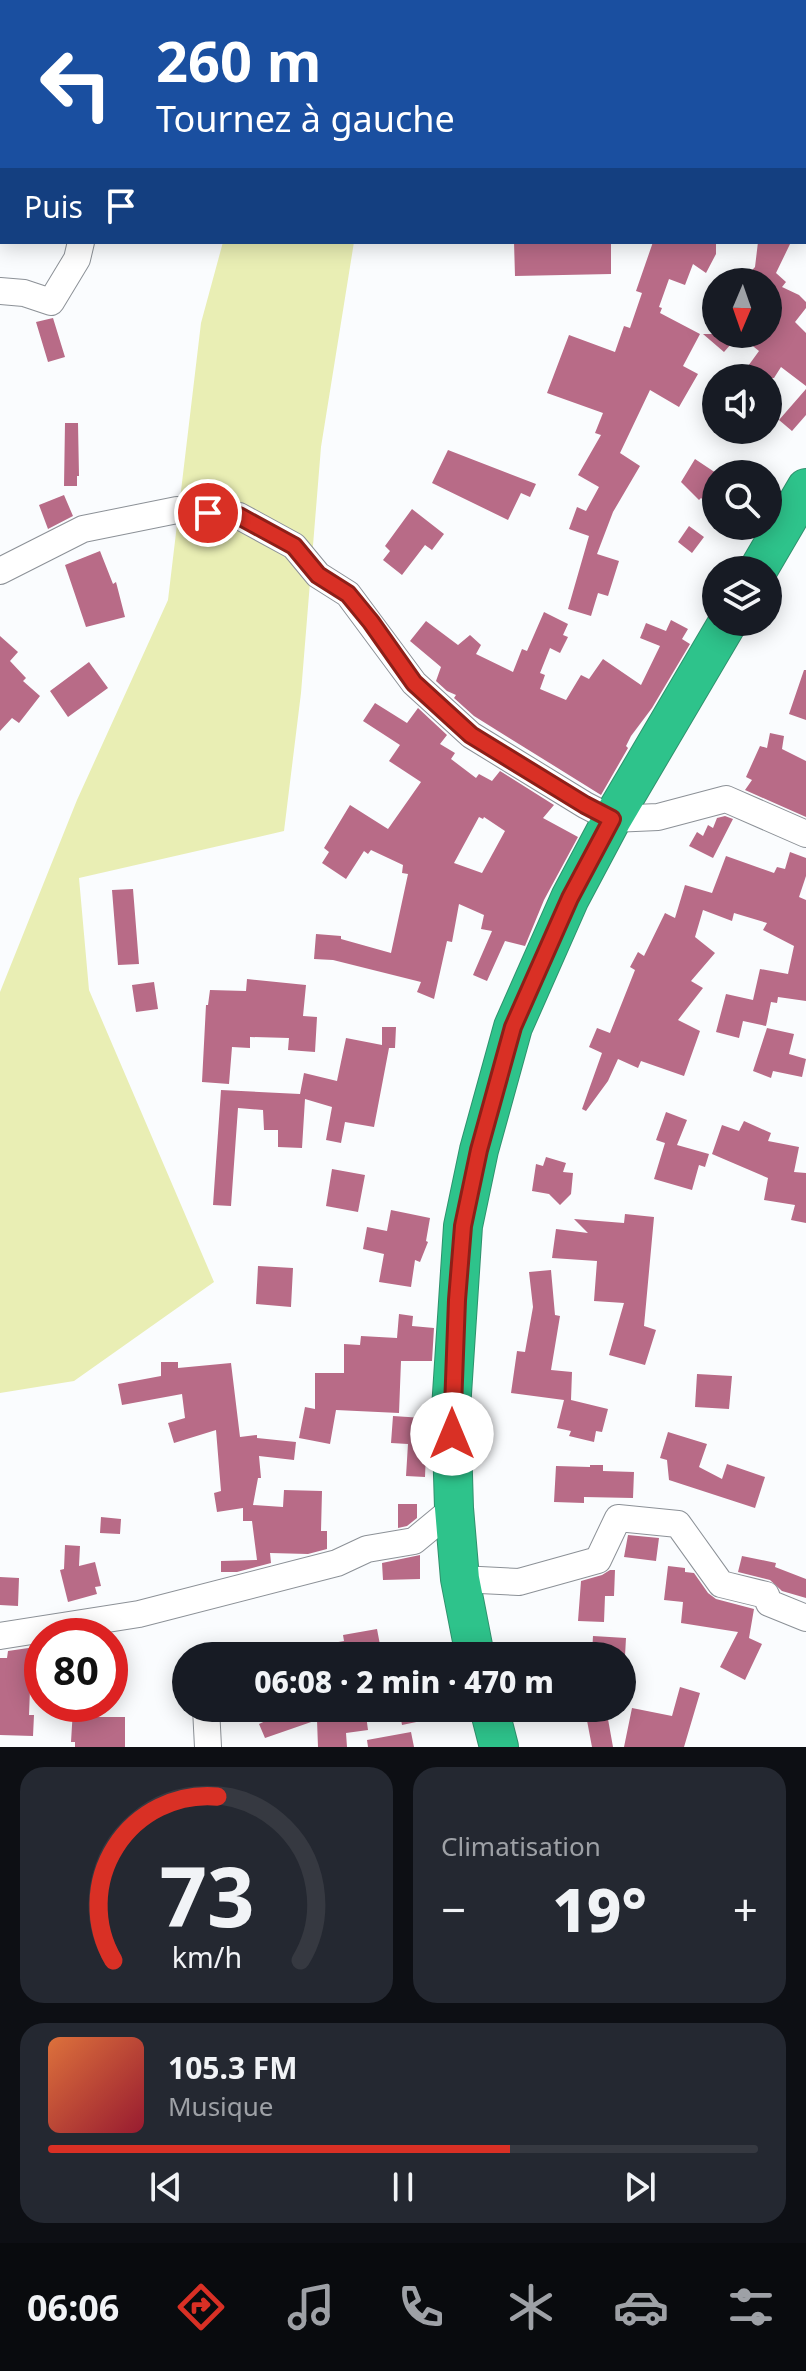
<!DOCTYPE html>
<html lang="fr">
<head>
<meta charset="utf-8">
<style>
	body { margin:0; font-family:"Noto Sans",sans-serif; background:#242831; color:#f1f3f6; height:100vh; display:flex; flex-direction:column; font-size:30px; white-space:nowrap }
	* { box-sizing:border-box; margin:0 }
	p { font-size:26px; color:#9ea1a6 }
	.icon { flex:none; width:44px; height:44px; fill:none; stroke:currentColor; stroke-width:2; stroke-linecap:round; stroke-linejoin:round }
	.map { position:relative; height:1747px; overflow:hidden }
	.details { display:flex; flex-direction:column; gap:20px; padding:20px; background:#0d0f14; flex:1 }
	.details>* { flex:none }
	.guide { position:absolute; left:0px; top:0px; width:806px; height:244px; box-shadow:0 4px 20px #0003; background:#1a4fa0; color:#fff; overflow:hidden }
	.needle { width:52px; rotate:182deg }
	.buttons { position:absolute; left:702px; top:268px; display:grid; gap:16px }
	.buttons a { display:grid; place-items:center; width:80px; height:80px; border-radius:50%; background:#171b24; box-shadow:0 4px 20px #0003; font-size:40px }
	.speed { position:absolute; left:24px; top:1618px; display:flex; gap:16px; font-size:40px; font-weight:700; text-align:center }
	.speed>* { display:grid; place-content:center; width:104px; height:104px; border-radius:50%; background:#171b24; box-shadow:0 4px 20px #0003; line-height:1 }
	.speed .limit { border:12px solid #d22; background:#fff; color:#111 }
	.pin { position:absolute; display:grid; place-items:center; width:68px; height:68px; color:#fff; margin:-34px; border:4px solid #fff; border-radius:50%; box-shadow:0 2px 8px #0007 }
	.me { position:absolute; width:88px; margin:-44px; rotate:0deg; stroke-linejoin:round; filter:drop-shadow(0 0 6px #0008) }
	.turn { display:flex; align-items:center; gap:28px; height:168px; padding:0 24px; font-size:36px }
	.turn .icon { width:104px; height:104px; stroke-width:2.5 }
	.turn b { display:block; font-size:56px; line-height:68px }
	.then { display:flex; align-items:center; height:76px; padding:0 24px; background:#0003; gap:16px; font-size:30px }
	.big { font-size:60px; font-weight:800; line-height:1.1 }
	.details .tile { flex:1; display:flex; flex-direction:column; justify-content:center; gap:12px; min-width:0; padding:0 28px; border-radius:24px; background:#242831 }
	.details .dial { align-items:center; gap:0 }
	.dial svg { height:208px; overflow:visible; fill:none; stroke:#363941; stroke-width:7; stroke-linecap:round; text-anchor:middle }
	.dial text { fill:#f1f3f6; stroke:none }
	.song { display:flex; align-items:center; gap:24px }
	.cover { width:96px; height:96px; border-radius:12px; background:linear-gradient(135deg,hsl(20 70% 55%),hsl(350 70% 35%)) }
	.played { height:8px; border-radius:4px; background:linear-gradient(90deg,#d93025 65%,#363941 65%) }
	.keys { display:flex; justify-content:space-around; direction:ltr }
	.heat { display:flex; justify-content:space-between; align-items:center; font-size:44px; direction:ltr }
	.details .tiles { flex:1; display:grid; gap:20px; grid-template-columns:1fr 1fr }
	.tile:last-child { grid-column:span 2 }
	.trip { position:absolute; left:172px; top:1642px; width:464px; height:80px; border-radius:40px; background:#171b24; box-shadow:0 4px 20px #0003; font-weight:800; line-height:80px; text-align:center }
	.tabs { display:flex; height:128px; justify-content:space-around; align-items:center; background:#090b0e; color:#9ea1a6 }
	.tabs .icon { width:56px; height:56px }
	.tabs .current { color:#d93025 }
	.tabs b { font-size:36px; color:#f1f3f6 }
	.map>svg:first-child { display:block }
	.green { fill:#e9eeb4 }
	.building { fill:#b86b87; fill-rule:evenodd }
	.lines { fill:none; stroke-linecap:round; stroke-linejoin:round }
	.minor-casing { stroke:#8c9197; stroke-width:28 }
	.highway-casing { stroke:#2f916d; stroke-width:40 }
	.minor { stroke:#fff; stroke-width:26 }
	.highway { stroke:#2ec38b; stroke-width:38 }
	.route-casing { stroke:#8d1f18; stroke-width:20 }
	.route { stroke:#d93025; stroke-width:14 }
</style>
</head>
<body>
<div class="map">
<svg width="806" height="1747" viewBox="0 0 806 1747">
	<rect width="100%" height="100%" fill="#fafcfe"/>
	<path class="green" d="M277 0H602L610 2H274Z
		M223 242H354L321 447 301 693 284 831 79 878 89 990 214 1282 74 1381 0 1393V992L77 800 168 600 201 323Z"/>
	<path class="building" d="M514 242H611V274L515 276Z
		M653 242H716V254L706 273 693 264 685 285 669 279 659 307 662 308 660 313 700 334 683 366 698 374 679 407 650 390 620 453 640 466 613 512 597 554 619 561 608 596 598 593 591 616 568 609 589 536 569 529 577 507 586 511 599 487 578 475 601 435 595 433 603 413 547 393 569 335 615 352 624 326 630 328 642 293 636 291Z
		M758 242H791L776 273 786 282 782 287 799 295 806 302V308L795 322 806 333V386L781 367 774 378H750L743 373 759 351 739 335 724 352 703 334H768V282H741L755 267Z
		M53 318 65 357 48 362 36 322Z
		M806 389V415L792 431 779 420Z
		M65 423H78L79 476H77V486H64Z
		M448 450 536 484 530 497 521 493 508 520 432 483Z
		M695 459 716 473V511L701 498 699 500 681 482Z
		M64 495 73 516 48 529 39 505Z
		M412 509 444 534 432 550 425 545 402 575 383 560 390 551 385 546Z
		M689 526 704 537 692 553 678 542Z
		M100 551 113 584 116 582 125 617 86 627 65 565Z
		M544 612 568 624 563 635 568 637 560 653 550 648 540 673 545 675 540 689 566 700 581 675 589 679 603 659 641 685 660 646 640 638 646 623 666 631 671 620 688 629 682 639 690 644 652 708 631 736 626 746 628 748 601 795 474 716 454 698 456 695 447 691 436 681 441 667 410 641 426 621 458 645 470 635 481 645 476 654 513 672 522 649 527 651Z
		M0 636 18 652 10 661 26 678 23 681 40 696 19 723 12 718 0 731Z
		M89 662 108 688 68 717 50 691Z
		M804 670H806V720L789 714Z
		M375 703 407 723 418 708 447 735 440 744 455 753 451 759 476 778 479 774 492 781 500 771 554 805 543 818 578 837 544 900 525 946 505 941 487 981 473 975 492 931 481 929 484 915 459 904 452 942 447 941 434 999 417 992 421 982 333 960 314 959 316 934 341 936V939L391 953 408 874 402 873 403 865 371 850 368 854 364 851 346 879 322 863 329 852 324 848 350 805 388 829 421 782 389 761 400 745 363 721ZM479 817 483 819 484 817 505 831 482 873 454 863Z
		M770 733 784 736 782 749 806 761V817L745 790 752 780 746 777 760 746 767 748Z
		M725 816 733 819 713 858 689 846 697 832 703 836 708 825 713 828 717 818Z
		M790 852 806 858V876L799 897 806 900V1001L778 997 777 1003 771 1002 766 1026 743 1021 739 1038 716 1032 726 994 753 1000 760 969 788 974 794 946 763 930 767 923 734 913 732 921 703 910 695 937 715 953 691 981 703 988 678 1020 700 1031 684 1076 641 1061 638 1068 618 1059 608 1081 586 1111 582 1109 602 1053 589 1047 597 1028 610 1033 635 970 630 967 638 952 644 956 665 913 675 918 685 885 712 893 726 856 774 873 777 867 785 869Z
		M133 889 139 964 118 965 112 890Z
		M247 979 306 985 303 1016 317 1017 315 1052 288 1050 289 1038 250 1037V1048L232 1047 229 1084 202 1082 206 1005H208L210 990 246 991Z
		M154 982 158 1009 136 1012 132 985Z
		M382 1027H396L395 1048H389L374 1127 345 1122 341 1143 326 1140 332 1107 305 1099 302 1148 278 1147V1130H264L263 1110 238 1108 231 1206 213 1205 221 1090 300 1094 304 1073 337 1081 346 1038 382 1045Z
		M767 1028 794 1034 789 1054 806 1059 802 1077 773 1071 771 1078 753 1071Z
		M666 1112 687 1120 677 1145 709 1154 705 1167 699 1165 692 1190 654 1179 665 1143 656 1140Z
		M744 1121 771 1133 768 1141 799 1147 794 1172 806 1173V1223L791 1220 795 1205 764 1200 768 1178 712 1154 722 1125 739 1131Z
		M546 1157 566 1163 563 1172 573 1173 571 1194 560 1205 549 1194 532 1191 536 1164 543 1166Z
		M332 1169 365 1175 358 1212 326 1206Z
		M391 1210 430 1218 426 1241 428 1242 420 1262 415 1260 411 1287 379 1282 384 1254 363 1249 367 1227 387 1231Z
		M625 1214 654 1217 644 1326 656 1330 645 1365 609 1355 624 1303 594 1301 597 1261 552 1258 556 1229 588 1233 574 1219 624 1223Z
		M258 1266 293 1268 291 1307 256 1304Z
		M551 1270 555 1315 560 1316 551 1370 572 1372 571 1400 608 1409 602 1432 596 1431 594 1442 569 1436 571 1431 557 1428 564 1400 511 1393 517 1351 525 1352 533 1307 529 1272Z
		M399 1314 413 1316 412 1326 434 1328 432 1361H401L399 1413 336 1410 330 1444 299 1438 305 1407 315 1409V1373H344V1344L360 1345 361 1336 397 1338Z
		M161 1362H178V1368L231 1363 240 1437 257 1435V1438L296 1442 294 1460 259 1456 261 1478H258L253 1505 283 1507 284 1490 322 1491 321 1531H327V1549L308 1554 270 1553 271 1563 237 1572H221V1561L257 1560 252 1521H243V1508L217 1512 214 1493 221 1491 216 1430 174 1443 168 1423 185 1418 182 1394 122 1405 118 1384 161 1376Z
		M697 1374 732 1376 729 1409 695 1407Z
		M393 1416 423 1418 421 1452H426L425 1477 406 1476 408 1444 391 1443Z
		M668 1432 707 1444 699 1467 722 1479 727 1464 765 1477 755 1508 669 1480 667 1460 660 1458Z
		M590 1465H603V1471L634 1472 633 1498 584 1497V1503L554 1502 556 1466 590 1467Z
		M398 1504H417V1518L407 1526 398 1528Z
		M101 1517 121 1519 120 1534 100 1533Z
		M628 1535 659 1538 656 1561 624 1557Z
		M65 1545 80 1546 79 1566 95 1562 101 1586 95 1587 97 1594 68 1602 60 1570 64 1569Z
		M420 1555V1579L383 1580 382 1563Z
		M742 1556 776 1563 775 1567 806 1579V1598L782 1591 770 1580 738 1572Z
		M668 1566 685 1568V1572L694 1573 708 1593 716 1599 754 1609 749 1638 762 1644 745 1680 720 1667 738 1632 681 1623 683 1602 664 1600Z
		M610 1570H615L614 1596H605L604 1622 578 1621 581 1581 602 1575Z
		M0 1577 19 1578 18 1606 0 1605Z
		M377 1629 381 1650 376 1651 377 1656H298V1649L344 1641 343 1635Z
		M593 1636 626 1638 625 1656H596V1653H592Z
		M42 1646V1687L30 1689 29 1715H34L33 1736 0 1735V1658H7L8 1651Z
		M680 1687 700 1693 684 1747H624L632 1708 672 1716Z
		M293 1708H365L368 1730 346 1733 347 1747H318L317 1720 265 1738 259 1724Z
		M399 1708H423L426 1720 402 1725Z
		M606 1708 613 1747H592L585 1710Z
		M73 1709 96 1710 95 1717H125V1747H75V1742H71Z
		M411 1732 414 1747H368L367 1740Z"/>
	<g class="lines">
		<g class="minor-casing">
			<path id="minor" d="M118 0V2
				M772 2 773 0
				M0 291 24 293 51 302 77 259 81 242
				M0 571 83 529 177 510 239 516 294 546 318 575 348 594 414 683 471 735 585 805 612 819 658 817 726 799 806 834
				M460 1579 519 1582 598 1560 618 1518 678 1524 721 1584 766 1595 769 1603 806 1618
				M0 1636 139 1614 337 1563 367 1549 414 1541 454 1508
				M206 1708 208 1747"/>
		</g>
		<g class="highway-casing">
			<path id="highway" d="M758 570 806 488
				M475 1656 460 1579 454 1508 451 1409 463 1226 479 1150 513 1027 570 898 612 819 728 622
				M489 1708 499 1747"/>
		</g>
		<use href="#minor" class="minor"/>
		<use href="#highway" class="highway"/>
	</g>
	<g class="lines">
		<g class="route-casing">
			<path id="route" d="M208 513 239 516 294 546 318 575 348 594 371 622 414 683 471 735 585 805 612 819 570 898 513 1027 479 1150 463 1226 457 1300 452 1434"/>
		</g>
		<use href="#route" class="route"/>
	</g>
</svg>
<div class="buttons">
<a><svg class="needle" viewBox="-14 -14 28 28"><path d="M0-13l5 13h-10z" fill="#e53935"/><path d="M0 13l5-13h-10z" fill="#9ea1a6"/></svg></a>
<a><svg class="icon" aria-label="sound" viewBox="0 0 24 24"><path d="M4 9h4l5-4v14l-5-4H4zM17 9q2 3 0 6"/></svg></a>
<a><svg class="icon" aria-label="search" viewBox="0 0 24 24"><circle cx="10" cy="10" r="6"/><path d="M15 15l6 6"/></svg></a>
<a><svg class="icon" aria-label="layers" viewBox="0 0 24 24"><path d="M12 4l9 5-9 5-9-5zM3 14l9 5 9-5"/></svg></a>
</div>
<div class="speed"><div class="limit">80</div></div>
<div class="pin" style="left:208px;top:513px;background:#d93025"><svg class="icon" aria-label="arrive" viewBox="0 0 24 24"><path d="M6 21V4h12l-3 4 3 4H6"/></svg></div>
<svg class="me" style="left:452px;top:1434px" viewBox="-20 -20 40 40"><circle r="19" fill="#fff"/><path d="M0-13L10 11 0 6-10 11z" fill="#d93025"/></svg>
<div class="trip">06:08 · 2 min · 470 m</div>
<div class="guide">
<div class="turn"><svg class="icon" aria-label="left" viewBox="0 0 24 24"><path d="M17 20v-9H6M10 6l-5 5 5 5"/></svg><div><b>260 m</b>Tournez à gauche</div></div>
<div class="then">Puis<svg class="icon" aria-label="arrive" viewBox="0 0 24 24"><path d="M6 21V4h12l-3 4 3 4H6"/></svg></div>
</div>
</div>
<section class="details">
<div class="tiles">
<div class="tile dial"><svg viewBox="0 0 100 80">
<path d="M14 69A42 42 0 1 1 86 69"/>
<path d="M14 69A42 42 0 0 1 54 6" stroke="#d93025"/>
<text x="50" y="56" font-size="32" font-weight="700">73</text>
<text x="50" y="72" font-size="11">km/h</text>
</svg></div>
<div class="tile"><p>Climatisation</p>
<div class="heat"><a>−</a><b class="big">19°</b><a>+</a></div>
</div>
<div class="tile">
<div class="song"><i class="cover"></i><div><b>105.3 FM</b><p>Musique</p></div></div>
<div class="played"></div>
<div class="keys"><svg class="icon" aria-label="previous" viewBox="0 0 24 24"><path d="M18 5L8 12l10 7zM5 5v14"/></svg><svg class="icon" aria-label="pause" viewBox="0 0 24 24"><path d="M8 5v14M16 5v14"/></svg><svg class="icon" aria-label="next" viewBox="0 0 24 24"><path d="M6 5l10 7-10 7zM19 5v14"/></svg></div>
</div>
</div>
</section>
<nav class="tabs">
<b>06:06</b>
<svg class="icon current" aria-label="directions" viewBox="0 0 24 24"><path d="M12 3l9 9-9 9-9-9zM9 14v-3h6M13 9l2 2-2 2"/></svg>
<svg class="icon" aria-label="music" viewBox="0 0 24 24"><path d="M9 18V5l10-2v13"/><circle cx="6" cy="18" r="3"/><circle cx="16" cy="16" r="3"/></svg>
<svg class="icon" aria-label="phone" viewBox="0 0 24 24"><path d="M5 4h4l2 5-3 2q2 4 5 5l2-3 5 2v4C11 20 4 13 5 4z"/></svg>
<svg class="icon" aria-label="climate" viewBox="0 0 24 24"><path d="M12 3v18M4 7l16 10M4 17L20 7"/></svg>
<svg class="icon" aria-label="car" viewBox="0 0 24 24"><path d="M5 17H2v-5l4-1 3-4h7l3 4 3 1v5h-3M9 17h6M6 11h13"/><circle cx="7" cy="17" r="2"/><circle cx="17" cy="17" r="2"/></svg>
<svg class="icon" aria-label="filters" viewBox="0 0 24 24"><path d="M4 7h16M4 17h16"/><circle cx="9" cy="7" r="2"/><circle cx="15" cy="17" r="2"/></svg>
</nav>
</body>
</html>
